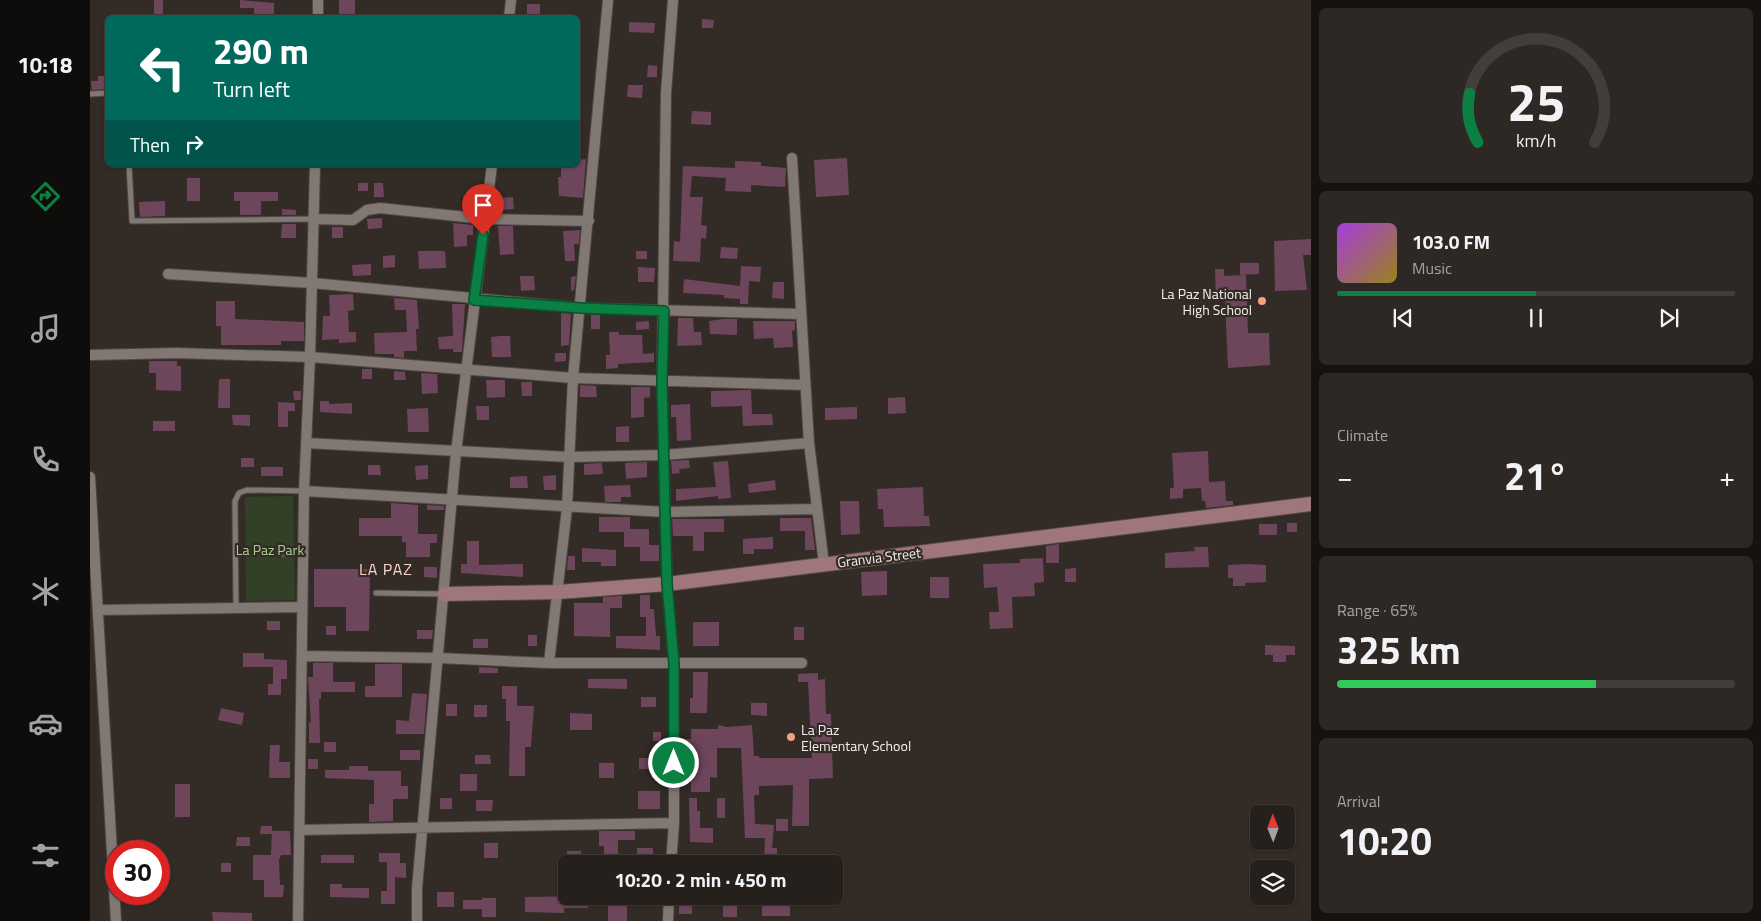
<!DOCTYPE html>
<html lang="en">
<head>
<meta charset="utf-8">
<style>
	body { margin:0; font-family:"Titillium Web",sans-serif; background:#2e2825; color:#f1f3f6; height:100vh; display:flex; flex-direction:column; font-size:19px; white-space:nowrap }
	* { box-sizing:border-box; margin:0 }
	p { font-size:16px; color:#a4a3a3 }
	.icon { flex:none; width:28px; height:28px; fill:none; stroke:currentColor; stroke-width:2; stroke-linecap:round; stroke-linejoin:round }
	.map { position:relative; flex:1; overflow:hidden }
	.sheet { display:flex; flex-direction:column; gap:8px; padding:8px; background:#15120f; width:450px }
	.sheet>* { flex:none }
	.top-card { position:absolute; left:15px; top:15px; width:475px; height:152px; border-radius:8px; box-shadow:0 1px 4px #0004,0 0 0 1px #423e3b; background:#00695c; color:#fff; overflow:hidden }
	.needle { width:32px; rotate:359deg }
	.fabs { position:absolute; left:1160px; top:805px; display:grid; gap:10px }
	.fabs a { display:grid; place-items:center; width:45px; height:45px; border-radius:8px; background:#26201c; box-shadow:0 1px 4px #0004,0 0 0 1px #423e3b; font-size:25px }
	.speed { position:absolute; left:15px; top:840px; display:flex; gap:10px; font-size:25px; font-weight:700; text-align:center }
	.speed>* { display:grid; place-content:center; width:65px; height:65px; border-radius:50%; background:#26201c; box-shadow:0 1px 4px #0004,0 0 0 1px #423e3b; line-height:1 }
	.speed .limit { border:8px solid #d22; background:#fff; color:#111 }
	.pin { position:absolute; display:grid; place-items:center; width:42px; height:42px; color:#fff; margin:-51px -21px; border-radius:50% 50% 50% 0; rotate:-45deg; box-shadow:0 0 5px #0007 }
	.pin .icon { rotate:45deg }
	.me { position:absolute; width:55px; margin:-28px; rotate:0deg; stroke-linejoin:round; filter:drop-shadow(0 0 4px #0008) }
	.turn { display:flex; align-items:center; gap:18px; height:105px; padding:0 25px; font-size:22px }
	.turn .icon { width:65px; height:65px; stroke-width:2.5 }
	.turn b { display:block; font-size:35px; line-height:42px }
	.then { display:flex; align-items:center; height:48px; padding:0 25px; background:#0003; gap:10px; font-size:19px }
	.big { font-size:38px; font-weight:700; line-height:1.1 }
	.sheet .card { flex:1; display:flex; flex-direction:column; justify-content:center; gap:8px; min-width:0; padding:0 18px; border-radius:8px; background:#2e2825 }
	.sheet .dial { align-items:center; gap:0 }
	.dial svg { height:130px; overflow:visible; fill:none; stroke:#423e3b; stroke-width:7; stroke-linecap:round; text-anchor:middle }
	.dial text { fill:#f1f3f6; stroke:none }
	.song { display:flex; align-items:center; gap:15px }
	.cover { width:60px; height:60px; border-radius:8px; background:linear-gradient(135deg,hsl(280 70% 55%),hsl(50 70% 35%)) }
	.played { height:5px; border-radius:2px; background:linear-gradient(90deg,#0b8043 50%,#423e3b 50%) }
	.keys { display:flex; justify-content:space-around; direction:ltr }
	.heat { display:flex; justify-content:space-between; align-items:center; font-size:28px; direction:ltr }
	.charge { height:8px; border-radius:4px; background:linear-gradient(90deg,#34c759 65%,#423e3b 0) }
	.trip { position:absolute; left:468px; top:855px; width:285px; height:50px; border-radius:8px; background:#26201c; box-shadow:0 1px 4px #0004,0 0 0 1px #423e3b; font-weight:700; line-height:50px; text-align:center }
	main { display:flex; flex:1; min-height:0 }
	.menu { display:flex; flex-direction:column; width:90px; justify-content:space-around; align-items:center; background:#0f0d0b; color:#a4a3a3 }
	.menu .icon { width:35px; height:35px }
	.menu .selected { color:#0b8043 }
	.menu b { font-size:22px; color:#f1f3f6 }
	.map>svg:first-child { display:block }
	.green { fill:#324027 }
	.building { fill:#6e465c }
	.lines { fill:none; stroke-linecap:round; stroke-linejoin:round }
	.lane-casing { stroke:#504844; stroke-width:7 }
	.street-casing { stroke:#504844; stroke-width:12 }
	.secondary-casing { stroke:#504844; stroke-width:16 }
	.lane { stroke:#827873; stroke-width:5 }
	.street { stroke:#827873; stroke-width:10 }
	.secondary { stroke:#9f767c; stroke-width:14 }
	.route-casing { stroke:#07532c; stroke-width:12 }
	.route { stroke:#0b8043; stroke-width:9 }
	.poi-dot { fill:#f3a082; stroke:#332b26; stroke-width:2 }
	.labels { text-anchor:middle; dominant-baseline:central; stroke-width:4.5; stroke-linejoin:round; paint-order:stroke }
	.poi-label { font-size:14px; fill:#f6f0ed; stroke:#332b26; text-anchor:end }
	.park-label { font-size:14px; fill:#acd091; stroke:#332b26 }
	.street-label { font-size:14px; fill:#f6f0ed; stroke:#332b26 }
	.quarter-label { font-size:16px; letter-spacing:1px; fill:#f6d5ca; stroke:#332b26 }
</style>
</head>
<body>
<main>
<nav class="menu">
<b>10:18</b>
<svg class="icon selected" aria-label="directions" viewBox="0 0 24 24"><path d="M12 3l9 9-9 9-9-9zM9 14v-3h6M13 9l2 2-2 2"/></svg>
<svg class="icon" aria-label="music" viewBox="0 0 24 24"><path d="M9 18V5l10-2v13"/><circle cx="6" cy="18" r="3"/><circle cx="16" cy="16" r="3"/></svg>
<svg class="icon" aria-label="phone" viewBox="0 0 24 24"><path d="M5 4h4l2 5-3 2q2 4 5 5l2-3 5 2v4C11 20 4 13 5 4z"/></svg>
<svg class="icon" aria-label="climate" viewBox="0 0 24 24"><path d="M12 3v18M4 7l16 10M4 17L20 7"/></svg>
<svg class="icon" aria-label="car" viewBox="0 0 24 24"><path d="M5 17H2v-5l4-1 3-4h7l3 4 3 1v5h-3M9 17h6M6 11h13"/><circle cx="7" cy="17" r="2"/><circle cx="17" cy="17" r="2"/></svg>
<svg class="icon" aria-label="filters" viewBox="0 0 24 24"><path d="M4 7h16M4 17h16"/><circle cx="9" cy="7" r="2"/><circle cx="15" cy="17" r="2"/></svg>
</nav>
<div class="map">
<svg width="1221" height="921" viewBox="0 0 1221 921">
	<rect width="100%" height="100%" fill="#332b26"/>
	<path class="green" d="M203 496 205 600 156 601 155 497Z"/>
	<path class="building" d="M64 0H73V18H64Z
		M150 0 184 3V18H164V8H150Z
		M249 0H265V17H249Z
		M437 4H450V18H437Z
		M612 19 624 20 623 28H612Z
		M539 22 565 23 564 33 539 32Z
		M558 65 567 66V77H557Z
		M8 76H18V89L2 90 1 81H8Z
		M538 85H553L552 98 537 97Z
		M602 111 621 112V125L601 124Z
		M757 158 759 195 726 197 724 160Z
		M496 159 493 198 469 196 468 177H471V165H488V160Z
		M645 161 671 162V166L696 168 695 187 661 185V192L635 191 636 178 602 176 600 197H613L611 225 617 226 616 239 611 238 610 262 583 261 584 241 590 242 593 166 645 168Z
		M97 178H110V201H97Z
		M268 183H278V191H268Z
		M284 183H293L294 197H284Z
		M144 192H188V201H171V215H150V201H144Z
		M391 195 390 209 374 210 373 196Z
		M423 197 424 209 411 210 410 198Z
		M75 201V216L50 217 49 202Z
		M192 209 206 210V215H192Z
		M292 218V228L278 229 277 219Z
		M363 223 383 225V235H377V246L364 247Z
		M192 224H206V238H191Z
		M408 226H423L424 254 410 255Z
		M242 227H253V238H242Z
		M490 230 489 244H484L485 261H475L473 231Z
		M1221 239V255H1213L1217 290 1185 291 1184 241Z
		M631 247 648 248 647 259 630 258Z
		M328 251H355L356 268 329 269Z
		M546 251H557V259H546Z
		M305 255V267L293 268V256Z
		M1150 263H1169V274L1150 275Z
		M281 264V275L263 276 262 265Z
		M651 266 671 267 670 282 659 281 658 304H650V299L634 298V295L593 293 594 279 650 286Z
		M548 267 565 268 564 282H548Z
		M1125 269H1134V276L1156 275 1158 333H1179L1180 365 1138 368 1135 300 1126 301Z
		M430 276H444L445 290 431 291Z
		M486 276 484 290 481 291V277Z
		M683 282H694V299L682 298Z
		M263 294 264 310 258 311 259 332H266V342L249 343V339L232 340 233 316H240L239 295Z
		M304 298 327 300 329 329H326L327 351H314V358L304 357V354H285L284 333 317 332 316 310H305Z
		M126 301H145V319L214 322V341H191V345H131V326H126Z
		M362 304H375L372 352H363V349H349L348 337 363 336Z
		M471 313 481 314 479 345 471 346Z
		M501 315H510V329H501Z
		M588 318H603L604 332H611L612 345 587 346Z
		M633 319H647V335L620 334 619 321Z
		M559 321V329L546 330V322Z
		M663 321H705V330L702 331 703 347 684 348 683 338 664 339Z
		M519 332H529V335H552L553 354 564 353V362L528 364V368L516 369V355H520Z
		M410 336H420L421 357H402L401 337Z
		M465 353H476V361L465 362Z
		M59 361H87V366H91V391L66 390V373H59Z
		M272 369H282V379H272Z
		M304 371 315 372 316 380H304Z
		M331 373 347 374 348 393 332 394Z
		M129 379H140V408H128Z
		M396 380H415V397L397 398Z
		M431 382H442V396H432Z
		M490 385 506 386 507 397H490Z
		M541 387H560V397L554 398V417L541 418Z
		M661 390 662 414H682L683 425 653 426 652 406 621 407V391Z
		M203 391H211V400H204Z
		M815 397 816 413 798 414V398Z
		M230 401H239V404L262 403V414L230 412Z
		M188 402 205 403V411H198V427H188Z
		M600 404 601 440 587 441 586 417H581V405Z
		M386 406H399V420H387Z
		M767 407V419L735 420V408Z
		M338 408 339 432H318L317 409Z
		M142 415H160V426L143 425Z
		M63 421H85V431H63Z
		M539 426V442H526V427Z
		M1118 451 1119 482 1135 481 1136 501H1143V505L1116 508 1115 501H1112L1111 488 1093 489V498L1080 499V488H1084L1082 453Z
		M151 458H164V467H151Z
		M599 460 600 468 589 469 590 473 582 474 581 461Z
		M638 461 641 498 628 499V496L586 501V489L626 487 623 462Z
		M557 462V477L536 479 535 463Z
		M512 463 513 474 494 475V464Z
		M278 465H290L291 475H278Z
		M338 465V479L326 480 325 466Z
		M171 467H193V476H171Z
		M466 475V490H454L453 476Z
		M437 476 438 488H420V477Z
		M685 480 686 490 659 493 658 484Z
		M540 485 541 497H531V502H515L514 486Z
		M833 487 834 516H839L840 526 794 527 793 509H788L787 489Z
		M750 501H769L770 534 751 535Z
		M301 503 328 505V534H347V543H340V557H316V542H312V536H269V518H301Z
		M337 505 354 506V510H337Z
		M509 517H540V529H559V545H569V561H550V547H534V532H509Z
		M690 518H721L725 550H715V531H690Z
		M582 519H634V532H614V551H603V536H583Z
		M1197 523H1207V532H1197Z
		M1169 524H1187V535H1169Z
		M683 537V549H664V554H653V539Z
		M377 541H389V565L433 564V577L371 573V564H377Z
		M969 544V563H956V546Z
		M191 546H201V557H191Z
		M1104 547H1118L1119 567 1075 568V553L1105 551Z
		M492 548 526 550V566H511V562H492Z
		M478 556H485V570H477Z
		M953 558 954 582 944 583 945 596 922 597 923 628 900 629 899 612H909L907 587 894 588 893 564 930 563V559Z
		M1158 564 1176 565V582L1155 583V586H1143V578H1138V565Z
		M334 567H347V578L334 577Z
		M986 568V582H975V569Z
		M224 569H280L279 631H256V607H224Z
		M797 571V595L772 596 771 572Z
		M840 577H859V598H840Z
		M550 595H560V609H564L566 636H570V650L526 648V636H556V617H550Z
		M532 596V608H520V637L484 636V603H513V597Z
		M177 621H190V630H177Z
		M603 622H629V646H603Z
		M236 626H246V635H236Z
		M704 627H714V640H704Z
		M327 630H343L342 639H327Z
		M438 635H447V646H438Z
		M383 639H398V648H383Z
		M1175 645 1205 646V655H1196V662H1183V655H1175Z
		M153 653H174V659L197 660V679H191V695H178V684H183V667H153Z
		M223 663H243V682H265V692H231V699H229L230 743H219V722L221 723 218 677H223Z
		M285 664H312V697H275V686H285Z
		M389 667 408 668V673H389Z
		M603 672H618L617 713H600V698H603Z
		M728 673V680L735 679 736 714H741L743 778 719 779V826H702L703 785 669 786V795H664L665 824 684 825 682 848H687V864H674L675 838H655L651 748H627V778L620 777V792H601V775H597L598 747H595V739H601V729H628V725L637 727 662 725 664 756H669V758H722L718 682H708V674Z
		M498 679H537V689L498 688Z
		M412 686H427V706H444L441 747H435V776H419L420 721H416V699H412Z
		M322 693 337 694 334 734H306V720L319 721Z
		M551 697H566V707H551Z
		M661 703H677V716L661 715Z
		M356 704H367V716H356Z
		M384 705H397V717H384Z
		M131 708 154 713 152 725 128 720Z
		M480 713 502 714V730H480Z
		M563 732H571V741H563Z
		M234 742H246V752H234Z
		M180 745H190L189 762H200V778H179Z
		M310 750H330V760H310Z
		M385 755H400L401 764H385Z
		M549 758H576V769H549Z
		M218 759H228V769H218Z
		M509 763H524V778H509Z
		M259 766H278V771H311V786H318V799H303V821L279 822V804H284V780L235 778V770H259Z
		M370 774H387V791H370Z
		M85 784H100V817H85Z
		M548 791H570V809H548Z
		M350 798H362V809H350Z
		M599 798H607V811H610V828H623V843L600 842Z
		M627 798H635V818H627Z
		M386 800H403L402 811H386Z
		M686 819H698V831H686Z
		M171 826H182V834H170Z
		M182 831H200L201 855H191L189 860 190 885H194L193 897H174V880H163V855H181Z
		M509 831H545V840H528V862H514V846H509Z
		M147 837H160V846H146Z
		M394 843H408V858H394Z
		M547 848H563V860H547Z
		M477 851H491V864H477Z
		M289 853H310V863H316V878L305 877V904H291V891H297V862H289Z
		M231 855H264V863H231Z
		M131 863H141V872H131Z
		M240 884H252V888H279V898L240 897Z
		M347 892H364V907H347Z
		M498 896V908H474V913L435 912V897Z
		M589 896H602V914H589Z
		M392 898H406V917H392V909H373V900H392Z
		M518 899H537V921H518Z
		M633 905H647V917H633Z
		M672 906H700V916H672Z
		M122 912 162 913V921H123Z"/>
	<g class="lines">
		<g class="lane-casing">
			<path id="lane" d="M0 94 18 93
				M39 165 42 221 224 219
				M286 593 353 594
				M146 608 145 509V501L149 493 157 490 214 491"/>
		</g>
		<g class="street-casing">
			<path id="street" d="M228 18V0
				M419 18 421 0
				M702 158 719 443 734 564
				M224 219 263 220 277 210 290 208 395 219 499 221
				M78 274 222 283 491 308 711 314
				M0 355 86 353 220 357 483 378 715 385
				M216 443 479 457 574 455 719 443
				M0 477 26 921
				M214 491 575 512 726 509
				M9 610 212 607
				M213 656 349 658 459 663H712
				M459 663 477 508 483 378 518 0
				M210 830 584 823
				M581 864 584 823V664L577 584 572 380 576 93 583 0
				M208 921 214 491 220 357 225 165
				M327 921V888L366 452 402 165
				M578 921 579 896"/>
		</g>
		<g class="secondary-casing">
			<path id="secondary" d="M355 594 468 592 577 584 1221 504"/>
		</g>
		<use href="#lane" class="lane"/>
		<use href="#street" class="street"/>
		<use href="#secondary" class="secondary"/>
	</g>
	<g class="lines">
		<g class="route-casing">
			<path id="route" d="M393 235 384 300 491 308 574 311 572 380 575 512 577 584 584 664V763"/>
		</g>
		<use href="#route" class="route"/>
	</g>
	<g class="poi-dot">
		<circle cx="1172" cy="301" r="5"/>
		<circle cx="701" cy="737" r="5"/>
	</g>
	<g class="labels">
		<g class="poi-label">
			<text x="1162" y="293">La Paz National<tspan x="1162" dy="16">High School</tspan></text>
			<text x="711" y="729" text-anchor="start">La Paz<tspan x="711" dy="16">Elementary School</tspan></text>
		</g>
		<g class="park-label">
			<text x="180" y="549">La Paz Park</text>
		</g>
		<g class="street-label">
			<text transform="translate(789 557) rotate(-7)">Granvia Street</text>
		</g>
		<g class="quarter-label">
			<text x="296" y="569">LA PAZ</text>
		</g>
	</g>
</svg>
<div class="fabs">
<a><svg class="needle" viewBox="-14 -14 28 28"><path d="M0-13l5 13h-10z" fill="#e53935"/><path d="M0 13l5-13h-10z" fill="#a4a3a3"/></svg></a>
<a><svg class="icon" aria-label="layers" viewBox="0 0 24 24"><path d="M12 4l9 5-9 5-9-5zM3 14l9 5 9-5"/></svg></a>
</div>
<div class="speed"><div class="limit">30</div></div>
<div class="pin" style="left:393px;top:235px;background:#d93025"><svg class="icon" aria-label="arrive" viewBox="0 0 24 24"><path d="M6 21V4h12l-3 4 3 4H6"/></svg></div>
<svg class="me" style="left:584px;top:763px" viewBox="-20 -20 40 40"><circle r="17" fill="#0b8043" stroke="#fff" stroke-width="3"/><path d="M0-11L8 9 0 5-8 9z" fill="#fff"/></svg>
<div class="trip">10:20 · 2 min · 450 m</div>
<div class="top-card">
<div class="turn"><svg class="icon" aria-label="left" viewBox="0 0 24 24"><path d="M17 20v-9H6M10 6l-5 5 5 5"/></svg><div><b>290 m</b>Turn left</div></div>
<div class="then">Then<svg class="icon" aria-label="right" viewBox="0 0 24 24"><path d="M7 20v-9h11M14 6l5 5-5 5"/></svg></div>
</div>
</div>
<section class="sheet">
<div class="card dial"><svg viewBox="0 0 100 80">
<path d="M14 69A42 42 0 1 1 86 69"/>
<path d="M14 69A42 42 0 0 1 9 39" stroke="#0b8043"/>
<text x="50" y="56" font-size="32" font-weight="700">25</text>
<text x="50" y="72" font-size="11">km/h</text>
</svg></div>
<div class="card">
<div class="song"><i class="cover"></i><div><b>103.0 FM</b><p>Music</p></div></div>
<div class="played"></div>
<div class="keys"><svg class="icon" aria-label="previous" viewBox="0 0 24 24"><path d="M18 5L8 12l10 7zM5 5v14"/></svg><svg class="icon" aria-label="pause" viewBox="0 0 24 24"><path d="M8 5v14M16 5v14"/></svg><svg class="icon" aria-label="next" viewBox="0 0 24 24"><path d="M6 5l10 7-10 7zM19 5v14"/></svg></div>
</div>
<div class="card"><p>Climate</p>
<div class="heat"><a>−</a><b class="big">21°</b><a>+</a></div>
</div>
<div class="card"><p>Range · 65%</p><b class="big">325 km</b><div class="charge"></div></div>
<div class="card"><p>Arrival</p><b class="big">10:20</b></div>
</section>
</main>
</body>
</html>
